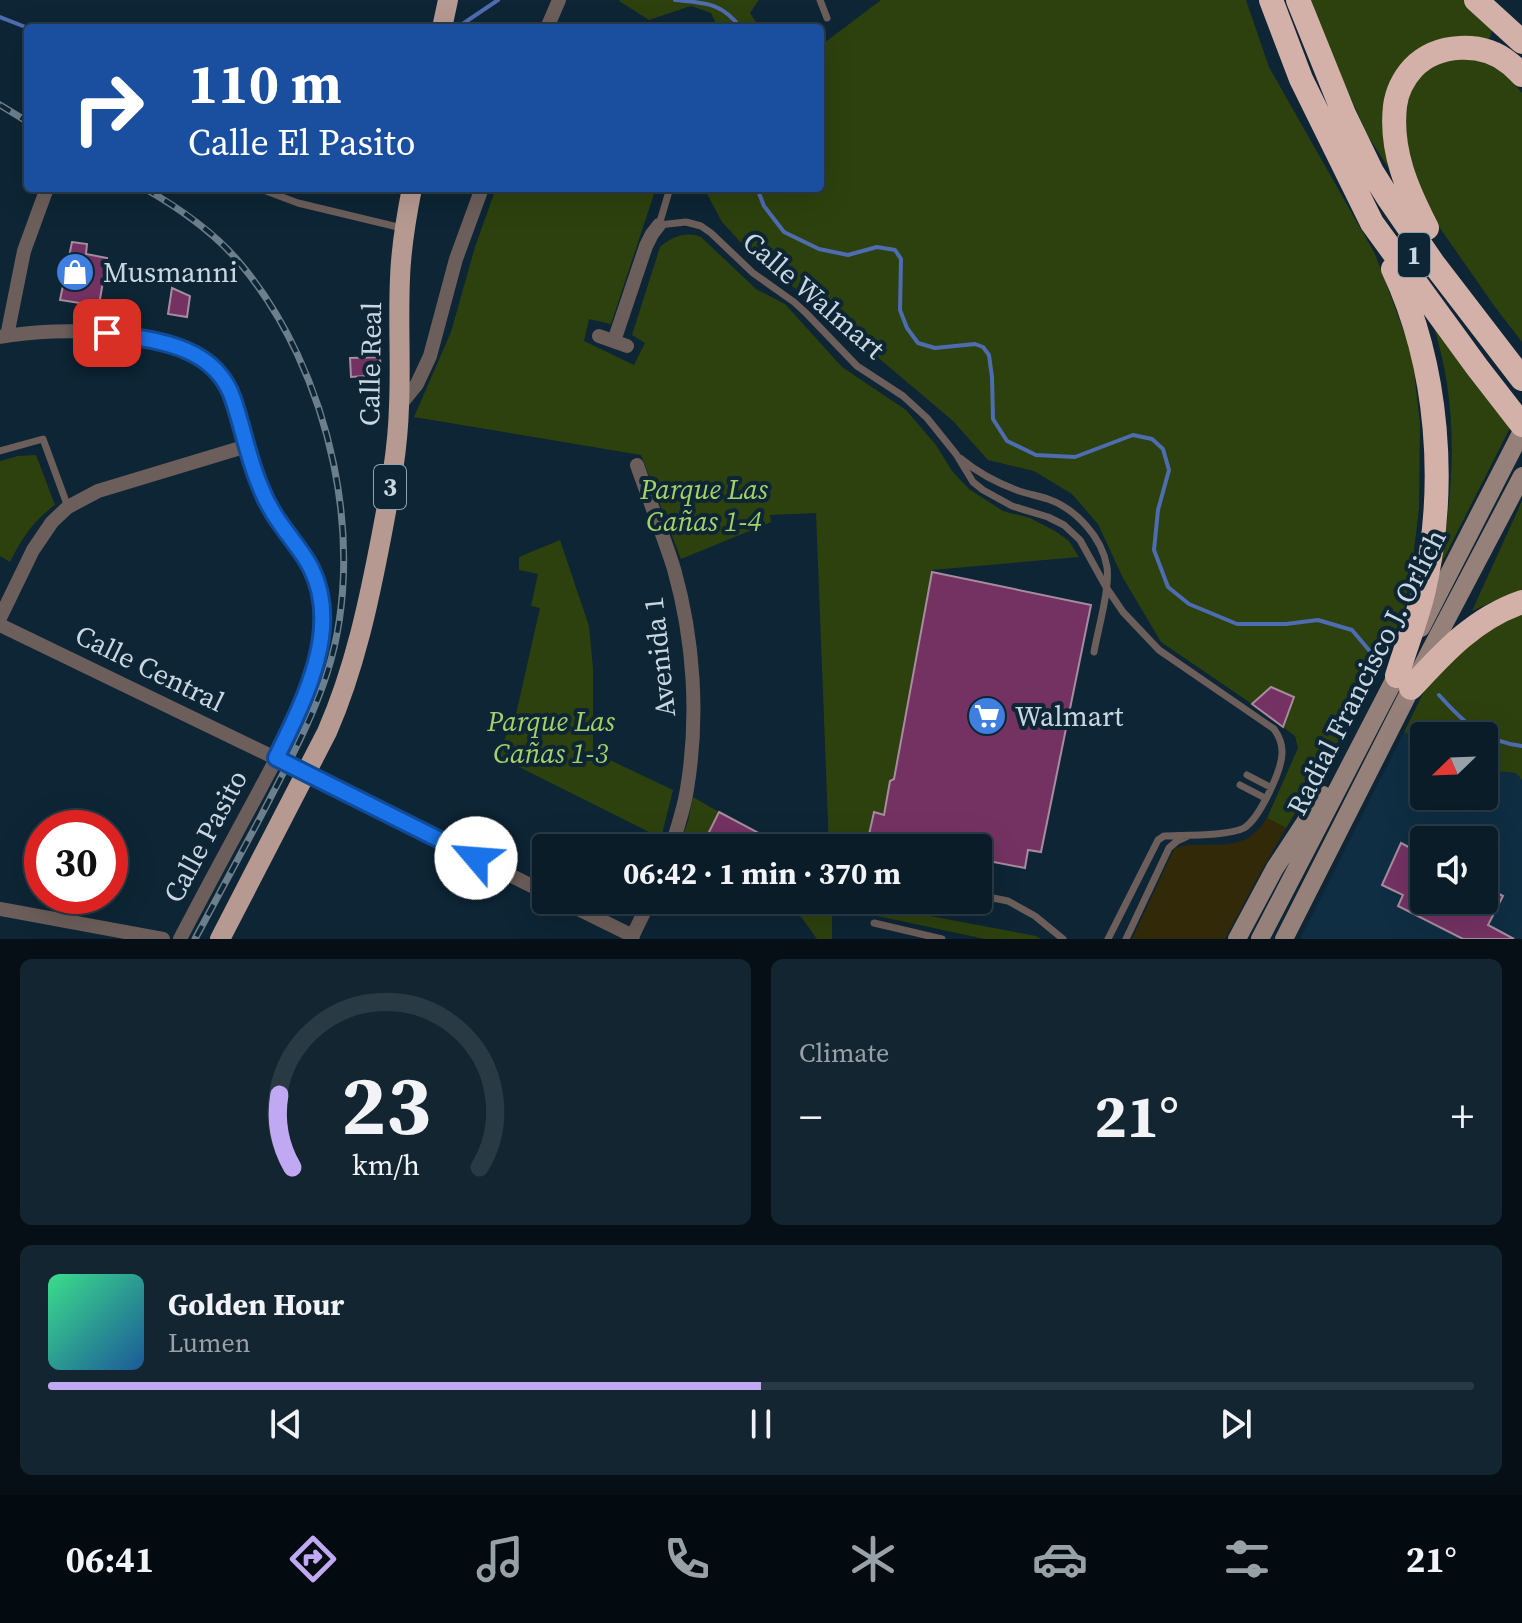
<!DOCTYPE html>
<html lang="en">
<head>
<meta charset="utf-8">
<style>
	body { margin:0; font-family:"Source Serif 4",serif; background:#132530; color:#f1f3f6; height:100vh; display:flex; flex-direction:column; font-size:30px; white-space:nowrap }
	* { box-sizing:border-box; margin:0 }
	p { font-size:26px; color:#99a1a8 }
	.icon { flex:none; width:44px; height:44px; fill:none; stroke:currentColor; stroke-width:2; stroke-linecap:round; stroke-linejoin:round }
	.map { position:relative; height:939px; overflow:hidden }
	.details { display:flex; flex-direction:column; gap:20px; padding:20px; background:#060f16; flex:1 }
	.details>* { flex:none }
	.top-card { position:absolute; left:24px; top:24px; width:800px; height:168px; border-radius:8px; box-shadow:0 8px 32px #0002,0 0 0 2px #2a3a45; background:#1a4fa0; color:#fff; overflow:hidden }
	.needle { width:52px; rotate:247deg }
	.controls { position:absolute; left:1410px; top:722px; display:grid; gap:16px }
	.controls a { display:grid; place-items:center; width:88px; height:88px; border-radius:8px; background:#0a1c28; box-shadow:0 8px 32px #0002,0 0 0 2px #2a3a45; font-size:40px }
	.speed { position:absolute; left:24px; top:810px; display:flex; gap:16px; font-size:40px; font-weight:700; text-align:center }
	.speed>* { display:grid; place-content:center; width:104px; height:104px; border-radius:50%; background:#0a1c28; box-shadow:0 8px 32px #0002,0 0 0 2px #2a3a45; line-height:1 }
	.speed .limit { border:12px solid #d22; background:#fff; color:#111 }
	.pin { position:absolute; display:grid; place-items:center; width:68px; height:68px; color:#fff; margin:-34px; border-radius:16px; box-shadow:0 4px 12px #0006 }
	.me { position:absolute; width:88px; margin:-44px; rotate:297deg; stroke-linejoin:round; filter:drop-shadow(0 0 6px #0008) }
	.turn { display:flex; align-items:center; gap:28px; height:168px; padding:0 32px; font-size:36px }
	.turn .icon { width:104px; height:104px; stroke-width:2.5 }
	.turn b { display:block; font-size:56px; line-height:68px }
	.big { font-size:60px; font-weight:700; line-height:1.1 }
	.details .card { flex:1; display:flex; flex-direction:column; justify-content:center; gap:12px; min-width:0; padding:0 28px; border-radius:12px; background:#132530 }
	.details .dial { align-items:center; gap:0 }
	.dial svg { height:208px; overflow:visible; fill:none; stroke:#2a3a45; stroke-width:7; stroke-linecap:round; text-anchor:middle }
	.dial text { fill:#f1f3f6; stroke:none }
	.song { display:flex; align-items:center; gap:24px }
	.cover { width:96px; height:96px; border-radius:12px; background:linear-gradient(135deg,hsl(150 70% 55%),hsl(210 70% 35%)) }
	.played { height:8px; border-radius:4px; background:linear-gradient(90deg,#c0a8f3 50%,#2a3a45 50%) }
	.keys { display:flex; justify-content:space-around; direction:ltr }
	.heat { display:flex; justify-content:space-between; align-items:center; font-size:44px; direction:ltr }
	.details .tiles { flex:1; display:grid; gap:20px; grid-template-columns:1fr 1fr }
	.card:last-child { grid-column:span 2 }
	.trip { position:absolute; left:532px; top:834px; width:460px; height:80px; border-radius:8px; background:#0a1c28; box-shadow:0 8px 32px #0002,0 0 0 2px #2a3a45; font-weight:700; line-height:80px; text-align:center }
	.tab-bar { display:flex; height:128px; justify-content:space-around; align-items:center; background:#040b10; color:#99a1a8 }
	.tab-bar .icon { width:56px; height:56px }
	.tab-bar .current { color:#c0a8f3 }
	.tab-bar b { font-size:36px; color:#f1f3f6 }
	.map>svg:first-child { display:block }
	.built { fill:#0f2e43; fill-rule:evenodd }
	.green { fill:#2d410e }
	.sand { fill:#312908 }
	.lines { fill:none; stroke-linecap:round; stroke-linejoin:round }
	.stream { stroke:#4e6cb0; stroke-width:4 }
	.building { fill:#743263; stroke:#a78b9e; stroke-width:2 }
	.lane { stroke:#6c5e5a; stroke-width:7 }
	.street { stroke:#6c5e5a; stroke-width:14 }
	.secondary { stroke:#96807a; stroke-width:18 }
	.primary { stroke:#b69a92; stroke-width:20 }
	.highway { stroke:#d4b1a8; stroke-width:24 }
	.rail-casing { stroke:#6c7f8c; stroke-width:7 }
	.rail { stroke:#0d2535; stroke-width:4; stroke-dasharray:12; stroke-linecap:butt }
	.route-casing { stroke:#114b97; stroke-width:20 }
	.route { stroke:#1a73e8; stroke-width:14 }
	.labels { text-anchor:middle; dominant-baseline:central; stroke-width:8; stroke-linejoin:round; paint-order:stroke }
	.shield { fill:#0d2535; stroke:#91a2ad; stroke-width:2 }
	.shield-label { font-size:26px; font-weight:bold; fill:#c9d7e1 }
	.poi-label { font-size:28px; fill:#c9d7e1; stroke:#0d2535; text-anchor:start }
	.street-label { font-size:28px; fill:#c9d7e1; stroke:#0d2535 }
	.park-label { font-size:28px; font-style:italic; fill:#a4d168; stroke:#0d2535 }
</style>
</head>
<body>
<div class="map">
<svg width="1522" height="939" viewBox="0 0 1522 939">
	<rect width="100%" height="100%" fill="#0d2535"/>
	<path class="built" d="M1404 732 1424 742V796H1484V770L1516 773 1522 780V939H1300ZM1424 840H1484V900H1424Z"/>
	<path class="green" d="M620 0H759L750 13 760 28H718L711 13 691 6 649 20 619 1Z
		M881 0H1246L1269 67 1375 254 1412 353 1420 424 1419 508 1412 567 1403 614 1356 714 1286 828 1267 818 1298 748 1295 736 1283 727 1294 697 1271 688 1252 704 1161 642 1123 578 1098 524 1072 494 1034 471 988 460 953 421 804 295 757 260 722 222 704 188H820V46Z
		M1311 0H1464L1492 29 1490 38 1402 66 1397 181 1368 136 1332 56Z
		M1467 57C1495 65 1505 71 1522 93V342L1495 307 1419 198 1413 181 1405 127 1406 107 1416 78 1442 61Z
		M496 188H656L611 324 589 319 584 341 634 365 645 343 632 335 660 247C672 237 685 231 701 237L756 289 785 304 842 367 906 410 936 445 952 471 969 489 1003 511 1030 518 1055 531 1069 541 1079 557 932 570 894 779 890 781 884 815 873 812 866 848H829L816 513 770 515 771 522 681 559 641 455 414 417 451 332 475 247Z
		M1432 321 1510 428 1440 566C1455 481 1459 404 1432 321Z
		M36 455 55 505C33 521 22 538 10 562L0 556V461L18 456Z
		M1522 501V592L1507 595 1472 611Z
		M560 540 589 626 593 668V752L673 790 661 838 497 756 516 714 540 608 531 606 538 574 519 570V557Z
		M1522 613V780L1516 773 1484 770V736H1424V742L1404 732 1429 681 1490 625Z
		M693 797 719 812 701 848H683L679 846 688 821Z
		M782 900H916L914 913 1036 936 1041 939H985L873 915 832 903V939H817L802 918Z"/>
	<path class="sand" d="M1267 818 1286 828 1259 875 1225 939H1132L1174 849C1182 845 1190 845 1199 845 1231 844 1248 847 1267 818Z"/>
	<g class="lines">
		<path class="stream" d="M675 0C705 3 721 2 741 28
			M0 17 28 28
			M461 25 498 0
			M757 188 764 206 784 232 819 249 848 255 877 247 895 250 901 259 900 310 907 328 918 343 935 348 975 344 983 347 989 355 992 377 993 419 1007 441 1036 455 1075 457 1133 435 1152 439 1163 449 1169 470 1158 510 1154 550 1168 587 1189 604 1237 624H1286L1318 620 1352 630 1374 656
			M1439 695C1464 723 1483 741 1522 746"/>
	</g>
	<path class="building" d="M72 242 87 244 86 254 107 258 98 311 79 307 80 303 60 300Z
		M172 288 190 296 187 317 168 314Z
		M380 357 381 375 351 377 350 358Z
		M932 572 1091 605 1041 852 1028 850 1025 868 978 859V848H866L874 812 884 815 890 781 894 779Z
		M1271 687 1294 697 1283 727 1252 704Z
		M719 812 787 848H701Z
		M1401 843 1424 855V900H1484V886L1503 896 1488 925 1514 939H1463L1398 906 1403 895 1382 885Z"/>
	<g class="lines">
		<path class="lane" d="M820 0 827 18
			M258 188 298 203 402 228
			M659 225 686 222 701 226 711 233 753 273 794 302 806 313 857 366 903 396 927 418 956 454 973 482 983 490 1012 506 1048 517 1064 525 1080 540 1106 587 1123 612 1159 650 1274 729C1279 736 1282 742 1282 751 1283 769 1259 819 1244 828 1229 836 1183 835 1164 836L1158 840 1108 939
			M659 225 670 188
			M0 451 43 439 68 507
			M960 458C978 473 997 483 1019 491 1028 494 1039 496 1048 499 1076 509 1102 537 1107 567 1110 589 1098 629 1094 652
			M1247 775 1270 787
			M1240 785 1265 798
			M978 895 1008 901 1035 916 1063 939
			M874 923 942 939
			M1126 939 1169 848 1177 841 1188 836"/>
		<path class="street" d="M547 28 559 0
			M7 336 24 251 47 188
			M599 336 627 346
			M0 337C57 326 187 326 223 378 233 393 237 411 242 429 249 454 256 480 268 503 277 521 290 536 302 553 324 584 325 620 317 657 307 706 280 751 257 795 231 843 205 891 180 939
			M614 341 646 246 652 234 659 225
			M400 405 417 384 430 356 456 259 482 188
			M637 465C649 500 663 534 674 569 694 640 699 717 687 789 684 809 677 829 671 848
			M0 618 33 550 52 522 68 507 98 491 247 446
			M0 625 265 753 546 893
			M560 900 633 936
			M0 909 163 939
			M631 939 650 900"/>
		<path class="secondary" d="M1421 628 1522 431
			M1237 939 1275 868 1323 795
			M1260 939 1402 665
			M1284 939 1431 649 1522 476"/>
		<path class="primary" d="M442 28 448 0
			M220 939 327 732C355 668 369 601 382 533 390 491 398 449 399 406 401 364 398 321 400 278 401 248 406 218 412 188"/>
		<path class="highway" d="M1271 0 1301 79 1372 223 1477 367 1522 425
			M1298 0 1344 114 1372 172 1389 199 1433 263 1522 379
			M1476 0 1522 42
			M1427 228C1407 189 1390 151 1395 106 1397 91 1403 79 1413 68 1437 43 1482 41 1509 63 1513 66 1518 71 1522 75
			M1393 269C1439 367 1448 488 1423 594 1416 621 1405 649 1397 676
			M1411 688C1444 652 1475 618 1522 602"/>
		<g class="rail-casing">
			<path id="rail" d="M0 105 28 122
				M144 188C179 208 213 231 239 262 330 369 372 551 323 685 307 730 283 773 261 816 239 857 217 898 195 939"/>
		</g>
		<use href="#rail" class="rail"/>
	</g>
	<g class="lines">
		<g class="route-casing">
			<path id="route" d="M107 333C155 340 215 345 233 399 243 428 248 458 260 486 265 499 272 512 280 523 290 538 303 552 311 568 342 629 303 703 276 758L476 858"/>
		</g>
		<use href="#route" class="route"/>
	</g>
	<defs>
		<g id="shop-disc" transform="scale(2)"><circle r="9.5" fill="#3f7fe0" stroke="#0d2535"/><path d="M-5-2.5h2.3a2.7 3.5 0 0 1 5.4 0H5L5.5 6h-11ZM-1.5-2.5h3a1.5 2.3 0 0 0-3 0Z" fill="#fff"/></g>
		<g id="supermarket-disc" transform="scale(2)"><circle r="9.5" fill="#3f7fe0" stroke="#0d2535"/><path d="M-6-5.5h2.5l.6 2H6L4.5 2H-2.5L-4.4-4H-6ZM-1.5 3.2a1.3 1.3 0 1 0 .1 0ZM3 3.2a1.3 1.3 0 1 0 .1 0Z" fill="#fff"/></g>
	</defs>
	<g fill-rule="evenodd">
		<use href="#shop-disc" x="75" y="272"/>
		<use href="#supermarket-disc" x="987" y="716"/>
	</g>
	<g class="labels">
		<g class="shield">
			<rect x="1398" y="233" width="32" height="44" rx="6"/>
			<rect x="374" y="465" width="32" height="44" rx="6"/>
		</g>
		<g class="shield-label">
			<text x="1414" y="255">1</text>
			<text x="390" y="487">3</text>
		</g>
		<g class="poi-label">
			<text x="103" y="272">Musmanni</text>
			<text x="1015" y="716">Walmart</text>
		</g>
		<g class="street-label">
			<text transform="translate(814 295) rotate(41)">Calle Walmart</text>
			<text transform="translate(370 364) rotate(-89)">Calle Real</text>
			<text transform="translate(659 657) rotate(-96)">Avenida 1</text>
			<text transform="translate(150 668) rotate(26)">Calle Central</text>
			<text transform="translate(1366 672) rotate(-63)">Radial Francisco J. Orlich</text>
			<text transform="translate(205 836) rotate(-62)">Calle Pasito</text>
		</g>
		<g class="park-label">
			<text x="704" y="489">Parque Las<tspan x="704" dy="32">Cañas 1-4</tspan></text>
			<text x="551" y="721">Parque Las<tspan x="551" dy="32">Cañas 1-3</tspan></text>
		</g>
	</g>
</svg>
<div class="controls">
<a><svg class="needle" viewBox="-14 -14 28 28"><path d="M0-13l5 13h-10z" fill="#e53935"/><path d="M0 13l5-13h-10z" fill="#99a1a8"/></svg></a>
<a><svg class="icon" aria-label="sound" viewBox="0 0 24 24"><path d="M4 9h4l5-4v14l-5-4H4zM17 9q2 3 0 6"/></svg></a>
</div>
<div class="speed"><div class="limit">30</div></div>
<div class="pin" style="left:107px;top:333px;background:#d93025"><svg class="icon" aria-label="arrive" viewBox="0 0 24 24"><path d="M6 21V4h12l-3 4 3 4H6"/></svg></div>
<svg class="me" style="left:476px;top:858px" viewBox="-20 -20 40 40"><circle r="19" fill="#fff"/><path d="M0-13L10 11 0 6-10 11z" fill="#1a73e8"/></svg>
<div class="trip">06:42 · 1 min · 370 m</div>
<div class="top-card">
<div class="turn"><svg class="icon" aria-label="right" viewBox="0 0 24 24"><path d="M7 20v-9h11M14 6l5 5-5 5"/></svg><div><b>110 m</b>Calle El Pasito</div></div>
</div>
</div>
<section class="details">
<div class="tiles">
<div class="card dial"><svg viewBox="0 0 100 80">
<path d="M14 69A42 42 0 1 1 86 69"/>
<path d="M14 69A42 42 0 0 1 9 41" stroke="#c0a8f3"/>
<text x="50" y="56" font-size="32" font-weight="700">23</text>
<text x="50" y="72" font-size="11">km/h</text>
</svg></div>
<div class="card"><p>Climate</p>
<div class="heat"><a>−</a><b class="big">21°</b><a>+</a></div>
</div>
<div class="card">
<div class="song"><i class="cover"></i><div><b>Golden Hour</b><p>Lumen</p></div></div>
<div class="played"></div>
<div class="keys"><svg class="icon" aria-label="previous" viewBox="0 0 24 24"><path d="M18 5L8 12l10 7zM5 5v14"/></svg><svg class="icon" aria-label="pause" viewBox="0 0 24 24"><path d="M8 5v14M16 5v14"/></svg><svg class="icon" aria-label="next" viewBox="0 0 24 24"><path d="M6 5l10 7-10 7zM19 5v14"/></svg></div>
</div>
</div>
</section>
<nav class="tab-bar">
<b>06:41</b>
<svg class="icon current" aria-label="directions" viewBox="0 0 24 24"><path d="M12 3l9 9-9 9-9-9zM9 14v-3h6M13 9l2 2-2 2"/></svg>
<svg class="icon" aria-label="music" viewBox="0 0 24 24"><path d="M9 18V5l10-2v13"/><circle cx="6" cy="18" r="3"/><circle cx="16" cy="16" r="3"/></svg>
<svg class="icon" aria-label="phone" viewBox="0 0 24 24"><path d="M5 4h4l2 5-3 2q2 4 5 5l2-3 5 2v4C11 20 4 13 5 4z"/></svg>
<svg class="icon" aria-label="climate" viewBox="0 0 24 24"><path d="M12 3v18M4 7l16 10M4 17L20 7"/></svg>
<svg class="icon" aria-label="car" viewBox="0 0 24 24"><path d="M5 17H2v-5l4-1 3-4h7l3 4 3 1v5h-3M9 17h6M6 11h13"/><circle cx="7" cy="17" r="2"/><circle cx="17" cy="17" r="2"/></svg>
<svg class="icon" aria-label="filters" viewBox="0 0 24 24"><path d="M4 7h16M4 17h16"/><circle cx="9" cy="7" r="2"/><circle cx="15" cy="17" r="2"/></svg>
<b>21°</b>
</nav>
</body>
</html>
